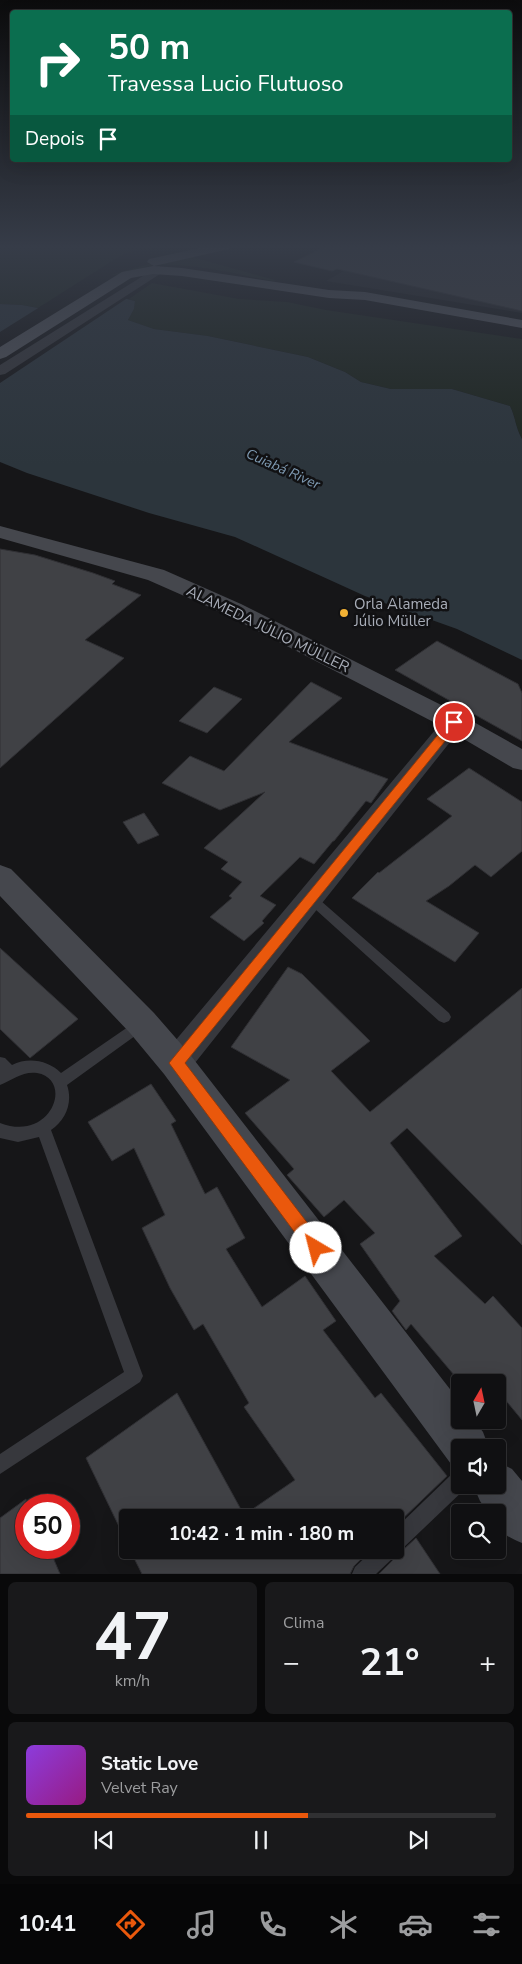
<!DOCTYPE html>
<html lang="pt">
<head>
<meta charset="utf-8">
<style>
	body { margin:0; font-family:"Nunito Sans",sans-serif; background:#19191b; color:#f1f3f6; height:100vh; display:flex; flex-direction:column; font-size:19px; white-space:nowrap }
	* { box-sizing:border-box; margin:0 }
	p { font-size:16px; color:#9c9d9f }
	.icon { flex:none; width:28px; height:28px; fill:none; stroke:currentColor; stroke-width:2; stroke-linecap:round; stroke-linejoin:round }
	.map { position:relative; height:1574px; overflow:hidden }
	.details { display:flex; flex-direction:column; gap:8px; padding:8px; background:#09090a; flex:1 }
	.details>* { flex:none }
	.banner { position:absolute; left:10px; top:10px; width:502px; height:152px; border-radius:5px; box-shadow:0 5px 20px #0002,0 0 0 1px #303032; background:#0b6e4f; color:#fff; overflow:hidden }
	.needle { width:32px; rotate:9deg }
	.buttons { position:absolute; left:451px; top:1374px; display:grid; gap:10px }
	.buttons a { display:grid; place-items:center; width:55px; height:55px; border-radius:5px; background:#101012; box-shadow:0 5px 20px #0002,0 0 0 1px #303032; font-size:25px }
	.speed { position:absolute; left:15px; top:1494px; display:flex; gap:10px; font-size:25px; font-weight:700; text-align:center }
	.speed>* { display:grid; place-content:center; width:65px; height:65px; border-radius:50%; background:#101012; box-shadow:0 5px 20px #0002,0 0 0 1px #303032; line-height:1 }
	.speed .limit { border:8px solid #d22; background:#fff; color:#111 }
	.pin { position:absolute; display:grid; place-items:center; width:42px; height:42px; color:#fff; margin:-21px; border:2px solid #fff; border-radius:50%; box-shadow:0 1px 5px #0007 }
	.me { position:absolute; width:55px; margin:-28px; rotate:323deg; stroke-linejoin:round; filter:drop-shadow(0 0 4px #0008) }
	.turn { display:flex; align-items:center; gap:18px; height:105px; padding:0 15px; font-size:22px }
	.turn .icon { width:65px; height:65px; stroke-width:2.5 }
	.turn b { display:block; font-size:35px; line-height:42px }
	.then { display:flex; align-items:center; height:48px; padding:0 15px; background:#0003; gap:10px; font-size:19px }
	.big { font-size:38px; font-weight:700; line-height:1.1 }
	.details .card { flex:1; display:flex; flex-direction:column; justify-content:center; gap:8px; min-width:0; padding:0 18px; border-radius:8px; background:#19191b }
	.details .dial { align-items:center; gap:0 }
	.dial b { font-size:65px; line-height:1 }
	.song { display:flex; align-items:center; gap:15px }
	.cover { width:60px; height:60px; border-radius:8px; background:linear-gradient(135deg,hsl(270 70% 55%),hsl(310 70% 35%)) }
	.played { height:5px; border-radius:2px; background:linear-gradient(90deg,#ea580c 60%,#303032 60%) }
	.keys { display:flex; justify-content:space-around; direction:ltr }
	.heat { display:flex; justify-content:space-between; align-items:center; font-size:28px; direction:ltr }
	.details .tiles { flex:1; display:grid; gap:8px; grid-template-columns:1fr 1fr }
	.card:last-child { grid-column:span 2 }
	.trip { position:absolute; left:119px; top:1509px; width:285px; height:50px; border-radius:5px; background:#101012; box-shadow:0 5px 20px #0002,0 0 0 1px #303032; font-weight:700; line-height:50px; text-align:center }
	.tab-bar { display:flex; height:80px; justify-content:space-around; align-items:center; background:#060607; color:#9c9d9f }
	.tab-bar .icon { width:35px; height:35px }
	.tab-bar .on { color:#ea580c }
	.tab-bar b { font-size:22px; color:#f1f3f6 }
	.map>svg:first-child { display:block }
	.built { fill:#222225 }
	.green { fill:#1e261f }
	.water { fill:#2c353c }
	.pier { fill:#161618 }
	.building { fill:#404145; stroke:#303034 }
	.lines { fill:none; stroke-linecap:round; stroke-linejoin:round }
	.lane { fill:#37383d; fill-rule:evenodd }
	.street { fill:#37383d; fill-rule:evenodd }
	.secondary { fill:#45474d; fill-rule:evenodd }
	.primary { fill:#53555c; fill-rule:evenodd }
	.route { fill:#ea580c; stroke:#983908 }
	.poi-dot { fill:#f2b134; stroke:#111113; stroke-width:2 }
	.labels { text-anchor:middle; dominant-baseline:central; stroke-width:5; stroke-linejoin:round; paint-order:stroke }
	.far-water-label { font-size:14px; font-style:italic; fill:#7f9bb3; stroke:#111113 }
	.poi-label { font-size:15px; fill:#a8adb8; stroke:#111113; text-anchor:start }
	.street-label { font-size:15px; fill:#a8adb8; stroke:#111113 }
</style>
</head>
<body>
<div class="map">
<svg width="522" height="1574" viewBox="0 0 522 1574">
	<rect width="100%" height="100%" fill="#161618"/>
	<path class="built" d="M388 246H522V313L326 281Z"/>
	<path class="green" d="M0 246H146L153 248 133 251 120 256 38 308 22 305 0 304Z
		M189 256 275 280H276L273 281C235 274 195 263 156 265 141 266 126 276 111 275L145 265Z
		M152 283 239 299 287 302 326 310 522 339V439C515 426 516 418 510 406L452 389H391L361 382 345 372 308 357 208 336 154 329 128 320 134 309 135 301 129 299Z"/>
	<path class="water" d="M119 297 135 301 134 309 128 320 154 329 208 336 308 357 345 372 361 382 391 389H452L510 406C516 418 515 426 522 439V660L457 629 365 596 235 537 149 513 27 473 0 462V304L22 305 38 308Z"/>
	<path class="pier" d="M119 295 129 297 0 383V332L43 305 82 296Z"/>
	<path class="building" d="M326 246H522V311L337 269 332 271 294 262Z
		M0 549 35 555 93 573 115 581 112 584 141 595 85 640 124 658 0 768Z
		M437 641 518 684 522 693V741L395 670Z
		M311 682 342 698 289 742 388 779 371 803 366 801 334 841H333L314 864 300 857 260 896 276 905 262 921 264 923 244 941 210 917 232 898 229 896 242 882 221 869 228 862 204 848 265 792 220 810 162 783 190 756 224 771Z
		M214 687 242 699 207 733 179 721Z
		M469 768 522 802V851L491 877 475 865 449 886 426 901 479 933 455 962 352 898 378 872 379 873 452 816 427 799Z
		M144 813 159 835 138 844 123 822Z
		M0 948 78 1019 30 1058 0 1029Z
		M288 967 302 974 370 1041 331 1071 370 1112 522 988V1245L407 1128 390 1143 462 1236 434 1256 485 1304 493 1296 522 1328V1420L498 1391V1382H460L411 1324 406 1330 392 1311 400 1301 360 1244 375 1233 344 1200 324 1217 287 1175 294 1169 245 1113 290 1080 231 1047Z
		M151 1084 176 1121 171 1124 205 1194 217 1187 245 1238 226 1249 262 1307 305 1276 336 1321 323 1330 375 1398 381 1393 447 1476 395 1526V1518H128V1545L86 1458 177 1393 244 1515 295 1480 244 1407 249 1403 203 1324 194 1330 170 1288 142 1228 165 1215 134 1148 112 1161 88 1122Z
		M26 1499V1548H49L60 1574H0V1518Z
		M416 1538 440 1574H379L395 1558 397 1552 403 1550Z
		M130 1550H370L354 1566 350 1574H142Z"/>
	<g class="lines">
		<path class="lane" d="M309 892 313 894 449 1013 451 1017 449 1021 444 1023 439 1021 305 900 303 897 305 894Z
			M141 1018 146 1020 148 1024 146 1028 67 1085C73 1102 66 1120 51 1130L143 1376 140 1382 0 1474V1454L124 1372 39 1137 18 1142 0 1138V1123C52 1143 74 1079 37 1073 23 1071 12 1080 0 1085V1057L5 1058 12 1065C28 1057 48 1060 61 1073Z
			M460 1471V1485H467V1487L402 1549 396 1551 394 1557 376 1574H352L355 1567 373 1550H395V1529L453 1473Z"/>
		<path class="street" d="M159 266 165 270 163 272 5 374 0 375V365Z
			M454 715 462 717 465 722 462 727 187 1073 176 1077 165 1073 161 1063 165 1053 446 717Z"/>
		<path class="secondary" d="M0 526 164 570 241 604 463 716 522 749V770L513 768 445 728 225 614 148 580 0 538Z
			M0 865 11 869 154 1013 188 1052 460 1402V1420H474L483 1432 489 1448H460V1468L451 1464 164 1074 130 1033 0 896Z
			M498 1462 512 1469 522 1481V1543C504 1535 498 1533 498 1512H488L480 1501 473 1485H498Z"/>
		<path class="primary" d="M209 246H230L229 249 154 266 147 262 149 259Z
			M153 266 182 268 329 290 365 292 522 320V328L365 300 329 298 182 276 153 274 131 278 6 357 0 359V347L122 272Z"/>
	</g>
	<linearGradient id="sky" x2="0" y2="1"><stop stop-color="#0c0c0d"/><stop offset="0.53" stop-color="#363c48"/><stop offset="1" stop-color="#363c48" stop-opacity="0"/></linearGradient>
	<rect width="522" height="466" fill="url(#sky)"/>
	<path class="route" d="M454 719 459 722 458 725 185 1063 322 1242 324 1248 322 1253 316 1256 310 1253 169 1063 450 720Z"/>
	<circle class="poi-dot" cx="344" cy="613" r="5"/>
	<g class="labels">
		<g class="far-water-label">
			<text transform="translate(283 469) rotate(24)">Cuiabá River</text>
		</g>
		<g class="poi-label">
			<text x="354" y="604">Orla Alameda<tspan x="354" dy="17">Júlio Müller</tspan></text>
		</g>
		<g class="street-label">
			<text transform="translate(268 629) rotate(26)">ALAMEDA JÚLIO MÜLLER</text>
		</g>
	</g>
</svg>
<div class="buttons">
<a><svg class="needle" viewBox="-14 -14 28 28"><path d="M0-13l5 13h-10z" fill="#e53935"/><path d="M0 13l5-13h-10z" fill="#9c9d9f"/></svg></a>
<a><svg class="icon" aria-label="sound" viewBox="0 0 24 24"><path d="M4 9h4l5-4v14l-5-4H4zM17 9q2 3 0 6"/></svg></a>
<a><svg class="icon" aria-label="search" viewBox="0 0 24 24"><circle cx="10" cy="10" r="6"/><path d="M15 15l6 6"/></svg></a>
</div>
<div class="speed"><div class="limit">50</div></div>
<div class="pin" style="left:454px;top:722px;background:#d93025"><svg class="icon" aria-label="arrive" viewBox="0 0 24 24"><path d="M6 21V4h12l-3 4 3 4H6"/></svg></div>
<svg class="me" style="left:316px;top:1248px" viewBox="-20 -20 40 40"><circle r="19" fill="#fff"/><path d="M0-13L10 11 0 6-10 11z" fill="#ea580c"/></svg>
<div class="trip">10:42 · 1 min · 180 m</div>
<div class="banner">
<div class="turn"><svg class="icon" aria-label="right" viewBox="0 0 24 24"><path d="M7 20v-9h11M14 6l5 5-5 5"/></svg><div><b>50 m</b>Travessa Lucio Flutuoso</div></div>
<div class="then">Depois<svg class="icon" aria-label="arrive" viewBox="0 0 24 24"><path d="M6 21V4h12l-3 4 3 4H6"/></svg></div>
</div>
</div>
<section class="details">
<div class="tiles">
<div class="card dial"><b>47</b><p>km/h</p></div>
<div class="card"><p>Clima</p>
<div class="heat"><a>−</a><b class="big">21°</b><a>+</a></div>
</div>
<div class="card">
<div class="song"><i class="cover"></i><div><b>Static Love</b><p>Velvet Ray</p></div></div>
<div class="played"></div>
<div class="keys"><svg class="icon" aria-label="previous" viewBox="0 0 24 24"><path d="M18 5L8 12l10 7zM5 5v14"/></svg><svg class="icon" aria-label="pause" viewBox="0 0 24 24"><path d="M8 5v14M16 5v14"/></svg><svg class="icon" aria-label="next" viewBox="0 0 24 24"><path d="M6 5l10 7-10 7zM19 5v14"/></svg></div>
</div>
</div>
</section>
<nav class="tab-bar">
<b>10:41</b>
<svg class="icon on" aria-label="directions" viewBox="0 0 24 24"><path d="M12 3l9 9-9 9-9-9zM9 14v-3h6M13 9l2 2-2 2"/></svg>
<svg class="icon" aria-label="music" viewBox="0 0 24 24"><path d="M9 18V5l10-2v13"/><circle cx="6" cy="18" r="3"/><circle cx="16" cy="16" r="3"/></svg>
<svg class="icon" aria-label="phone" viewBox="0 0 24 24"><path d="M5 4h4l2 5-3 2q2 4 5 5l2-3 5 2v4C11 20 4 13 5 4z"/></svg>
<svg class="icon" aria-label="climate" viewBox="0 0 24 24"><path d="M12 3v18M4 7l16 10M4 17L20 7"/></svg>
<svg class="icon" aria-label="car" viewBox="0 0 24 24"><path d="M5 17H2v-5l4-1 3-4h7l3 4 3 1v5h-3M9 17h6M6 11h13"/><circle cx="7" cy="17" r="2"/><circle cx="17" cy="17" r="2"/></svg>
<svg class="icon" aria-label="filters" viewBox="0 0 24 24"><path d="M4 7h16M4 17h16"/><circle cx="9" cy="7" r="2"/><circle cx="15" cy="17" r="2"/></svg>
</nav>
</body>
</html>
